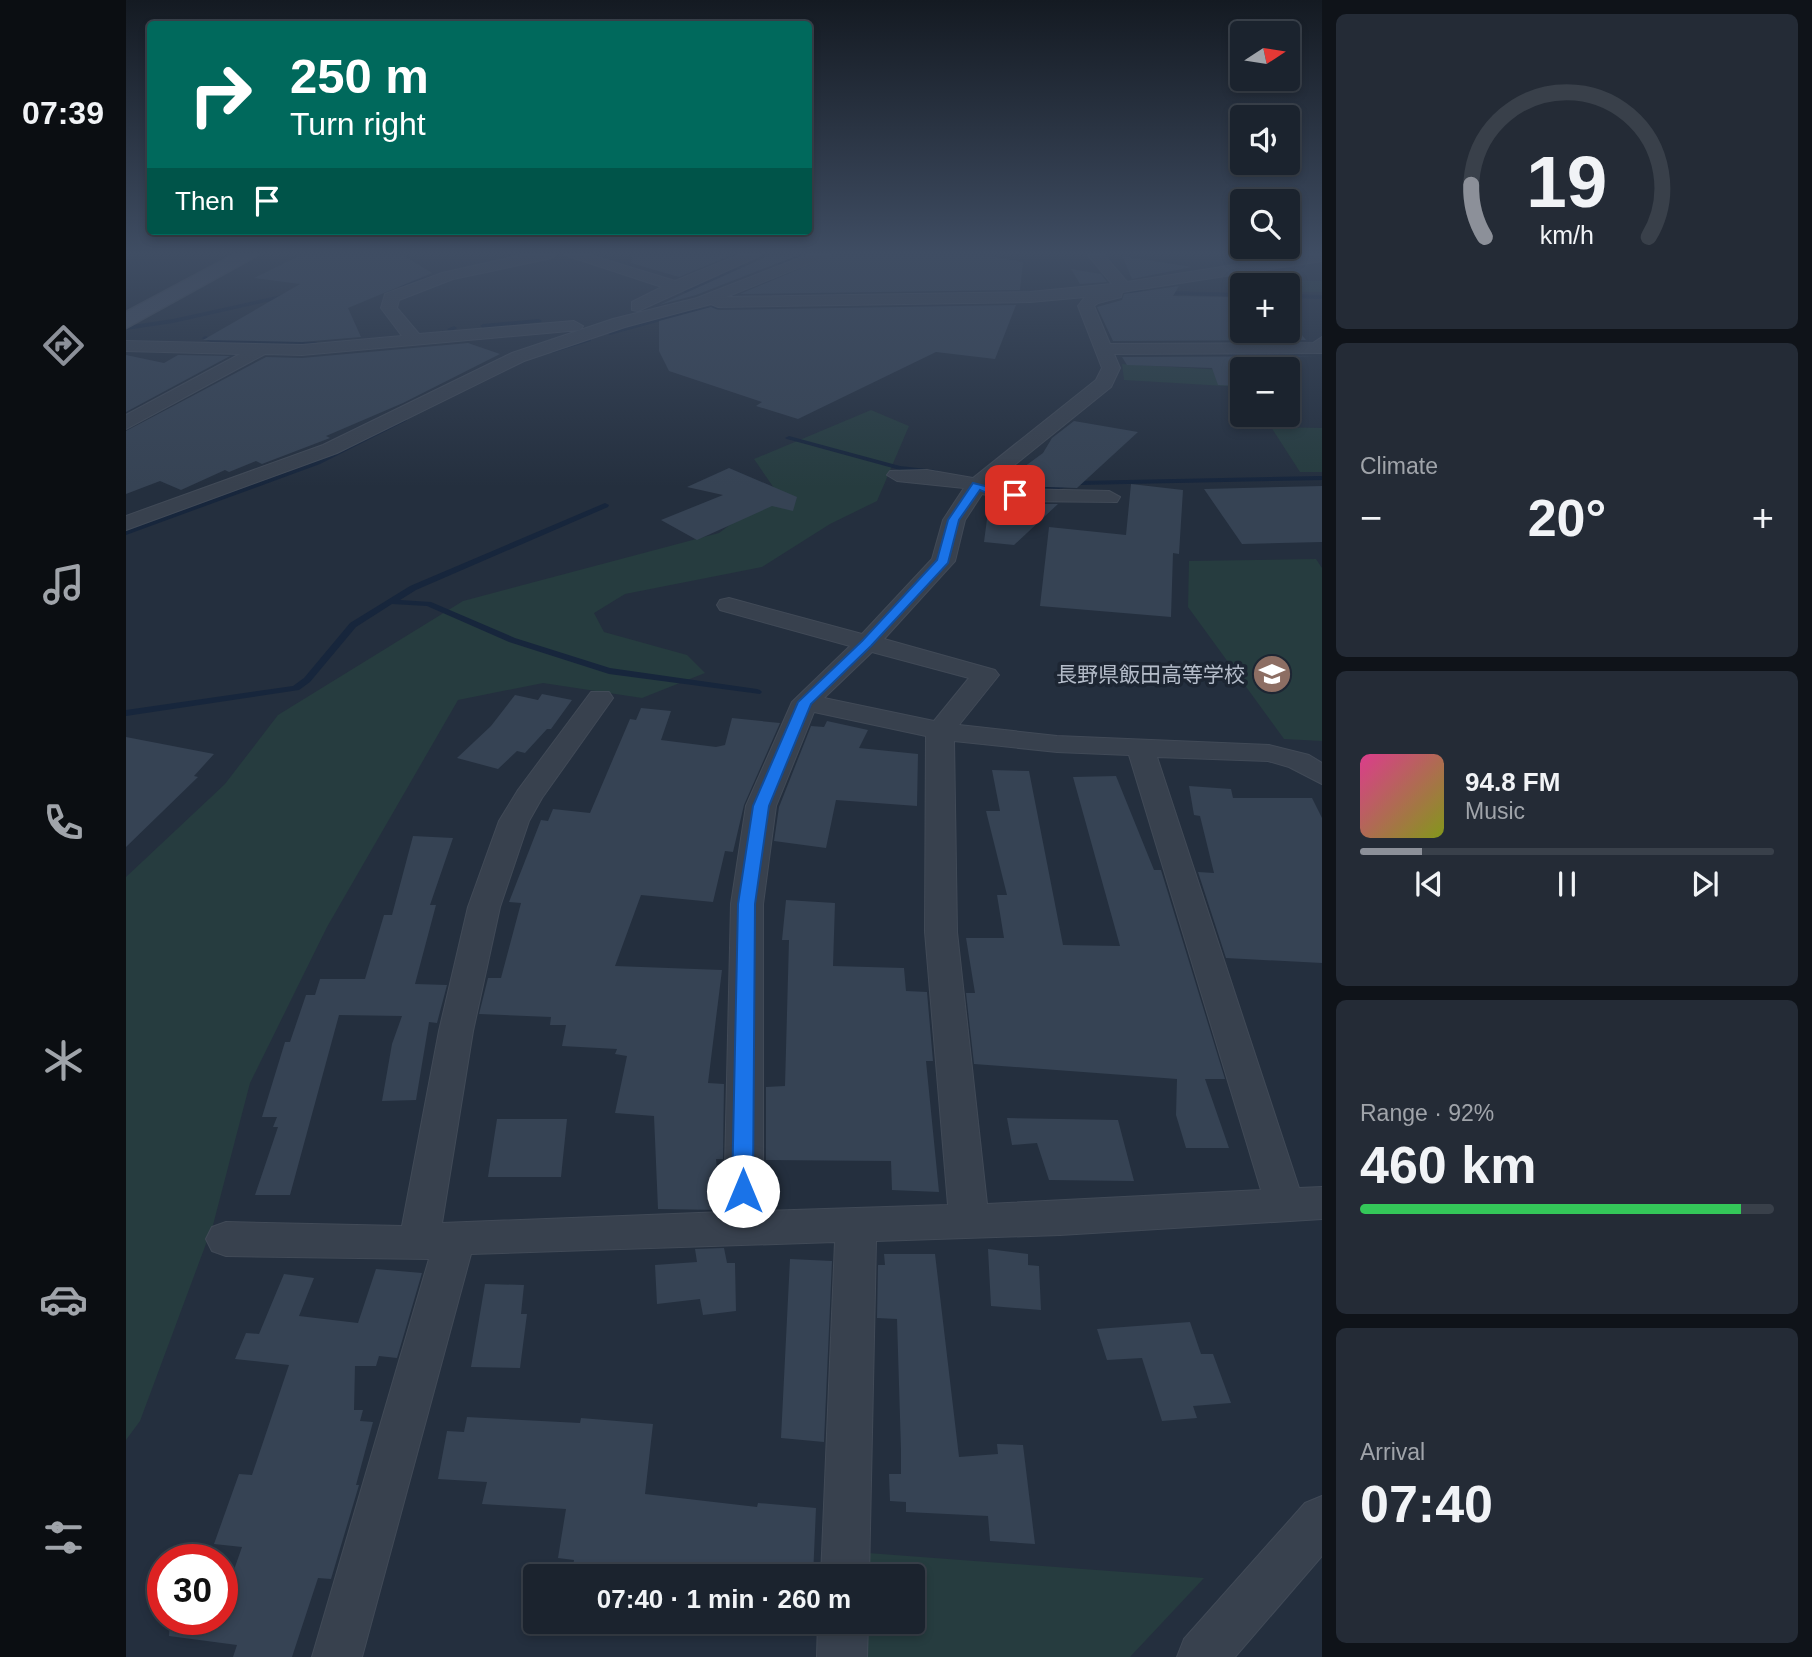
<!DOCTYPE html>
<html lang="en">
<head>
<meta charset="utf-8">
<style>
	body { margin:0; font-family:Helvetica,"Noto Sans JP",sans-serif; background:#242b36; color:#f1f3f6; height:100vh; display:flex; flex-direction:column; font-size:26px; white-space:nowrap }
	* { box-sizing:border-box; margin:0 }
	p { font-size:23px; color:#a0a4aa }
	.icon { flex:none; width:38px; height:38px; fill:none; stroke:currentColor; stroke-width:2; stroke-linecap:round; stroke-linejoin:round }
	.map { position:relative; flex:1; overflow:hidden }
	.drawer { display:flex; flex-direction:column; gap:14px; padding:14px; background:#0f1319; width:490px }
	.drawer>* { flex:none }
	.banner { position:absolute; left:21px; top:21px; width:665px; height:214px; border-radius:7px; box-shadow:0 4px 10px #0003,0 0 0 2px #39404a; background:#00695c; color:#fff; overflow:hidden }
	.needle { width:46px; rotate:78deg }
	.fabs { position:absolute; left:1104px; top:21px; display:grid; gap:14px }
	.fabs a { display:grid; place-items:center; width:70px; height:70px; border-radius:7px; background:#1b232e; box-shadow:0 4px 10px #0003,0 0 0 2px #39404a; font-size:35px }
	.speed { position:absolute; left:21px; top:1544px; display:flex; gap:14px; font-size:35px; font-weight:700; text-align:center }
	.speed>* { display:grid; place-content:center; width:91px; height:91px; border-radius:50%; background:#1b232e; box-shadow:0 4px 10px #0003,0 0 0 2px #39404a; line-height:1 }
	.speed .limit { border:10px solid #d22; background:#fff; color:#111 }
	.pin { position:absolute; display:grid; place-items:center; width:60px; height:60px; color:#fff; margin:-30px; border-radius:14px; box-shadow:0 4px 10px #0006 }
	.me { position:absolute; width:77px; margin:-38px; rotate:0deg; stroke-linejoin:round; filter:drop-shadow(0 0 5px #0008) }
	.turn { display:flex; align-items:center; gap:24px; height:147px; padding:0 28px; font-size:32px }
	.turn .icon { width:91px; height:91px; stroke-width:2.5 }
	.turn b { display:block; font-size:49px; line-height:60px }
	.then { display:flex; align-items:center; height:66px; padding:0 28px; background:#0003; gap:14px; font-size:26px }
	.big { font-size:52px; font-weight:800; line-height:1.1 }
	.drawer .widget { flex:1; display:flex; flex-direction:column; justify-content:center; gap:10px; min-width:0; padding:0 24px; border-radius:10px; background:#242b36 }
	.drawer .dial { align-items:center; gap:0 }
	.dial svg { height:182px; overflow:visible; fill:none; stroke:#39404a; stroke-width:7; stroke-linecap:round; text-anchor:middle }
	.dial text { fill:#f1f3f6; stroke:none }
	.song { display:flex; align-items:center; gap:21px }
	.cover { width:84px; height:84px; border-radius:10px; background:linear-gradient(135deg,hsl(330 70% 55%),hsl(70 70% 35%)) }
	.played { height:7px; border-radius:4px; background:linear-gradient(90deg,#8c9099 15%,#39404a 15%) }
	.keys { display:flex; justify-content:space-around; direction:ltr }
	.heat { display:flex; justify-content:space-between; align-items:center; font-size:38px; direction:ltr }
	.charge { height:10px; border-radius:5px; background:linear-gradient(90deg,#34c759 92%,#39404a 0) }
	.trip { position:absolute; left:397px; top:1564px; width:402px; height:70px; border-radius:7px; background:#1b232e; box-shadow:0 4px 10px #0003,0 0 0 2px #39404a; font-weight:800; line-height:70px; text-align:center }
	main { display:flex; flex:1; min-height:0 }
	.menu { display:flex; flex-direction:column; width:126px; justify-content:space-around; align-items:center; background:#0b0e12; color:#a0a4aa }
	.menu .icon { width:49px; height:49px }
	.menu .current { color:#8c9099 }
	.menu b { font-size:32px; color:#f1f3f6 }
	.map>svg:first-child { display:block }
	.green { fill:#263c3f }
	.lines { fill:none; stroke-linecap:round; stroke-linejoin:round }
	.stream { fill:#17263c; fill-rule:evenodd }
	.building { fill:#364354 }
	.street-casing { stroke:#414a57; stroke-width:2 }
	.secondary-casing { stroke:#414a57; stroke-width:3 }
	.street { fill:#38414e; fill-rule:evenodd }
	.secondary { fill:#465061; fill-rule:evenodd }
	.route { fill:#1a73e8; stroke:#114b97; stroke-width:2 }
	.labels { text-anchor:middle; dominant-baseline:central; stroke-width:7; stroke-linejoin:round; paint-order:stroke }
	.poi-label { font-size:21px; fill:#b4bcc9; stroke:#1d2633; text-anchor:end }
</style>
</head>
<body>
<main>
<nav class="menu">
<b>07:39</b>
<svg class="icon current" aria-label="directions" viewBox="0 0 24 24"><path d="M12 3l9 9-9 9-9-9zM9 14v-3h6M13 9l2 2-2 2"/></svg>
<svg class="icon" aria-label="music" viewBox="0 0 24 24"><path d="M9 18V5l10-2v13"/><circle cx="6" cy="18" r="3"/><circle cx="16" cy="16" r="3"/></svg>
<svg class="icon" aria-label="phone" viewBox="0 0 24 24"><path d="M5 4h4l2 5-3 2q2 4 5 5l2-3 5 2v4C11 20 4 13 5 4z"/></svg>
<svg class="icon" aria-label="climate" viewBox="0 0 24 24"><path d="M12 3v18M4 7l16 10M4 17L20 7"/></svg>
<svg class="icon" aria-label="car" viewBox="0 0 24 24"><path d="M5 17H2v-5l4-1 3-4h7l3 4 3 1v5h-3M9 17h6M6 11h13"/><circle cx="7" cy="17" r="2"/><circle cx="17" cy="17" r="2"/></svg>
<svg class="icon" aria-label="filters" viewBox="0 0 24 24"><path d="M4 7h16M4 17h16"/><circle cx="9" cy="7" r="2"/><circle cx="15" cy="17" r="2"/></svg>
</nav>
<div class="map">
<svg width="1196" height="1657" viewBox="0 0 1196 1657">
	<rect width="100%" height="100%" fill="#242f3e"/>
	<path class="green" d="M1117 279 1196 281V292H1162V285H1121Z
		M996 364 1116 371V387L998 380Z
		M745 410 783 426 751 501 704 524 636 567 499 594 468 613 478 632 561 655 579 673 516 698 417 683 332 700 201 927 124 1083 87 1225 14 1421 0 1440V877L99 784 152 715 337 601 593 533 650 491 628 459Z
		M1145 427 1196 428V472H1174Z
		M1190 559 1196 568V741L1158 739 1062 607 1063 561Z
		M742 1553 1078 1578 1004 1657H742V1622H788V1577H742Z"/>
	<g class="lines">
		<path class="stream" d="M668 255H676L658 264 622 267 561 293 556 292 619 264 657 260Z
			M318 272 323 273 274 287 271 285Z
			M1006 290 1116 293V297L1004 293 1003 292Z
			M160 294 162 295V297L47 323 0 330V326L47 319Z
			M1162 294 1196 295V299L1162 298Z
			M603 303 606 305 605 306 542 319 484 335 481 333 541 315Z
			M413 319 416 321 415 322 357 328 354 326 357 324Z
			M328 326 331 328 330 329 324 331 321 329Z
			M79 336 89 339 190 342 193 344 190 346 88 343 77 339 76 338Z
			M463 338 465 339V341L426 353 423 351Z
			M278 418 281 420 280 421 194 464 0 535V530L188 460Z
			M663 436 774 466 809 470 813 472 809 474 774 470 661 439 659 438Z
			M1196 476V480L953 485 916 492 912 490 916 488 953 481Z
			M479 503 483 505 482 507 290 590 274 600 305 602 389 638 484 668 631 689 634 690 636 692 634 694 483 674 383 642 301 606 266 604 230 627 184 682 173 690 0 716V710L167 686 178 678 224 623 284 586Z"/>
	</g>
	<path class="building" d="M175 255H277L306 273 222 308 235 337 176 342 77 340 174 284 128 278Z
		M506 255H606L553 277 505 263Z
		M644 255H673L570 295 533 305Z
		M706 255H858L897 262 894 290 614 294Z
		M996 256 1066 267 1006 279Z
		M945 269 975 274 981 282 954 284Z
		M1053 286 1047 296 1116 297V331H1162V318L1180 340 987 341 971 307 996 300 998 294Z
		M890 305 869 359 810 352 672 419 630 406 636 402 543 371 533 351V321L585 307 592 310Z
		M342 343 374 354 277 403 200 436 204 438 136 464 130 461 103 472 99 470 55 490 34 481 0 494V431L140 357 176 358Z
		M0 355 38 363 52 355 104 356 0 412Z
		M1192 356 1114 358 1123 368H1116V386L1092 385 1086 368 1001 365 996 357Z
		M948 421 1012 432 951 488 888 486 895 480 884 477 917 453 926 438Z
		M603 468 671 497 667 511 646 506 571 540 535 520 597 495 561 487Z
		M1005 484 1057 490 1053 554 1047 553 1045 617 914 606 923 527 1000 535Z
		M1196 486V542L1116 544 1078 489Z
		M869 500 889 504H932L888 545 858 542 863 504Z
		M416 694 446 700 425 729H421L399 753 391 751 372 769 331 758 365 726 389 695 412 700Z
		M515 708 545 711 535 740 590 747 599 745 606 718 654 723 618 805 607 852 599 851 587 902 515 895 489 966 596 970 582 1083 598 1084 597 1159H590L595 1210 532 1209 528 1116 489 1113 501 1056 489 1054 491 1049 436 1046 440 1025H424L425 1017 353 1014 362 978H375L395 903 383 902 415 820 422 821 427 809 464 813 504 719 510 720Z
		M701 721 742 730 733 748 792 754 791 806 710 800 700 848 648 841 653 807 685 726 698 727Z
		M0 737 88 754 68 776 72 777 0 847Z
		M866 770 903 771 937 945 994 946 947 777 990 776 1028 870H1035L1099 1079H1079L1103 1148H1060L1050 1115 1051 1079 848 1064 840 993H849L840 938H878L871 895H881L860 811H874Z
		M1063 786 1105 789 1107 798H1186L1196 818V963L1100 958 1072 872 1088 873 1074 816 1068 815Z
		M287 836 327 838 304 905H310L289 984 321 985 311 1023 303 1022 290 1100 256 1101 266 1044 276 1016 213 1015 164 1195H129L152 1127H147L151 1117H136L159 1042H164L180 995H189L194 979H239L258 915H266Z
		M660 900 709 903 707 966 778 968 780 991 801 992 807 1061H800L813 1192 766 1190 765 1161 640 1160V1087L659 1086 663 940H656Z
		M881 1118 992 1120 1008 1181 923 1180 911 1143 886 1145Z
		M371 1119H441L435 1177H362Z
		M598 1248 601 1263H609L610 1311 577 1315 574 1299 531 1304 529 1265 571 1262 569 1249Z
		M862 1249 902 1254V1265L913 1266 915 1310 865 1306Z
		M758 1254H809L833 1457 872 1454 871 1444 897 1445 909 1544 864 1541 862 1516 780 1512V1502L764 1501 763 1474H775V1450L771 1319 751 1318 752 1265H759Z
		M664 1259 706 1261 698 1442 655 1438Z
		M250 1269 296 1273 271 1358 253 1356 250 1366H229L228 1410H237L234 1421 247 1422 230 1485H233L205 1579 192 1578 166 1657H107L111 1645 43 1636 44 1619H96V1604L116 1547 88 1544 113 1474 126 1475 163 1365 109 1359 120 1333 133 1334 158 1274 188 1278 173 1316 232 1323Z
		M359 1284 398 1285 395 1314H401L394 1368 345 1367Z
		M1064 1322 1075 1354H1087L1105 1403 1067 1406 1071 1418 1036 1421 1016 1358 981 1360 971 1329Z
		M341 1417 454 1423 455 1418 527 1424 519 1494 631 1507 632 1503 690 1508 687 1577H445L448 1560 432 1558 440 1509 356 1504 361 1482 312 1479 321 1431 338 1432Z"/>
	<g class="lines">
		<g class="street-casing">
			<path id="street" d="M397 255H429L426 258 327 279 273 300 271 308 293 334 448 321 457 326 454 330 176 355 139 354 0 429V415L114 354 0 351V341L176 345 276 336 255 308 259 294 316 273Z
				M439 255H464L549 281 613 255H635L512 311 506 310V302L536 287Z
				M681 255H704L600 297 904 292 986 284 962 255H978L1001 282 1172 255H1196V261L996 292 995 297 972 303 968 306 984 344 1187 343 1196 337V353L988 354 994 368 985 387 866 483 889 489 983 491 994 497 991 502 889 501 856 494 839 520 829 561 758 639 869 670 873 675 833 725 931 736 1143 745 1183 755 1196 763V784L1163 767 1142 761 1031 757 1173 1188 1196 1187V1219L934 1235 750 1241 743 1577H695L709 1242 345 1254 236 1657H186L303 1259 100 1256 86 1251 80 1239 86 1227 100 1222 276 1226 313 1031 342 907 373 821 392 790 465 692H483L487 698 416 798 403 821 374 907 347 1031 316 1223 598 1212 605 904 620 806 666 702 724 646 594 610 591 605 594 600 603 598 736 634 806 559 817 520 838 488 771 481 761 475 764 471 801 470 847 478 970 380 976 368 952 306 959 297 904 302 592 307 585 304 499 327 398 361 211 453 0 530V516L197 445 386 353 487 319 571 298ZM746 652 843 678 808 721 698 698ZM688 712 800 736 799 932 822 1205 637 1211V904L650 806ZM828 741 931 752 1003 755 1135 1190 861 1204 831 932Z
				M1196 1496V1556L1109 1657H1051L1058 1639 1179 1503Z
				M692 1622H742L741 1657H691Z"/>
		</g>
		<g class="secondary-casing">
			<path id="secondary" d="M107 255H132L0 328V312Z"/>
		</g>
		<use href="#street" class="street"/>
		<use href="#secondary" class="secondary"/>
	</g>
	<linearGradient id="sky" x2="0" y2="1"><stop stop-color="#141a22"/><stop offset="0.52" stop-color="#3f4d63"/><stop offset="1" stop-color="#3f4d63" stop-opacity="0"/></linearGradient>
	<rect width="1196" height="487" fill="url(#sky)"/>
	<path class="route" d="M847 483 895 495C884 503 866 495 854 490L833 520 822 563 745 646 685 704 643 806 629 904 627 1191 624 1197 617 1200 609 1197 606 1191 612 904 627 806 672 702 736 641 811 560 822 520Z"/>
	<defs>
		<g id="school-disc" transform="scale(2.0125)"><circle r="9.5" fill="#8d6e63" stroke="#1d2633"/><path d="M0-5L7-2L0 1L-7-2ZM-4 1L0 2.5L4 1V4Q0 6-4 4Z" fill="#fff"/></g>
	</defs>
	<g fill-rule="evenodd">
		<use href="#school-disc" x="1146" y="674"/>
	</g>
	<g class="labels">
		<g class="poi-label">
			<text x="1119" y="674">長野県飯田高等学校</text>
		</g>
	</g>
</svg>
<div class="fabs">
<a><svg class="needle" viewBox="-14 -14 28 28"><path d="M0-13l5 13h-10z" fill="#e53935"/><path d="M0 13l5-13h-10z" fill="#a0a4aa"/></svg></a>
<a><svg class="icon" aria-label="sound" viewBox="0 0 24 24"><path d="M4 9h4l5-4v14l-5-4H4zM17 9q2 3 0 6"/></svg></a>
<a><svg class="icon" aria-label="search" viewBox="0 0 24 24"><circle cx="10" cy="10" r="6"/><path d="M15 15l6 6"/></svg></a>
<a>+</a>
<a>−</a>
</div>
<div class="speed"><div class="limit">30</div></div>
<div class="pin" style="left:889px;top:495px;background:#d93025"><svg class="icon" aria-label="arrive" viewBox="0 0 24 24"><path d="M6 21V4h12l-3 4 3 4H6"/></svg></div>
<svg class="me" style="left:617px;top:1191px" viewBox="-20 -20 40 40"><circle r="19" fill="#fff"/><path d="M0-13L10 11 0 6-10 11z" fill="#1a73e8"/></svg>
<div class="trip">07:40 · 1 min · 260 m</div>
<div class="banner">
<div class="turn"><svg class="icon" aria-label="right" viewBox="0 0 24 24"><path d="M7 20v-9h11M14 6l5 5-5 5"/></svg><div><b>250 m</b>Turn right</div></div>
<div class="then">Then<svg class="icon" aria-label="arrive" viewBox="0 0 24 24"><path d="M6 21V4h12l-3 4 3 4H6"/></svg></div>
</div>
</div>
<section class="drawer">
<div class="widget dial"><svg viewBox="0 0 100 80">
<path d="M14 69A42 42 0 1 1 86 69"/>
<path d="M14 69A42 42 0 0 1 8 46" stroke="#8c9099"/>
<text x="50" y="56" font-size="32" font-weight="700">19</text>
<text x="50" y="72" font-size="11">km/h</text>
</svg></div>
<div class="widget"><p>Climate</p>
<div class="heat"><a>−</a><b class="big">20°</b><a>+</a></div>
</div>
<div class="widget">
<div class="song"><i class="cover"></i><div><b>94.8 FM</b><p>Music</p></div></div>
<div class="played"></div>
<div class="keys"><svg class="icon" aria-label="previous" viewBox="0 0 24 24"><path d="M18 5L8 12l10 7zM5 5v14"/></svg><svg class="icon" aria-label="pause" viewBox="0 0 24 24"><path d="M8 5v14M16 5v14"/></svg><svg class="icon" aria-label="next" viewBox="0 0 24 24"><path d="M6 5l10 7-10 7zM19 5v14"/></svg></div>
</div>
<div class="widget"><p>Range · 92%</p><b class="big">460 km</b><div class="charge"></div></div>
<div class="widget"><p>Arrival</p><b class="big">07:40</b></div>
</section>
</main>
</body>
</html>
